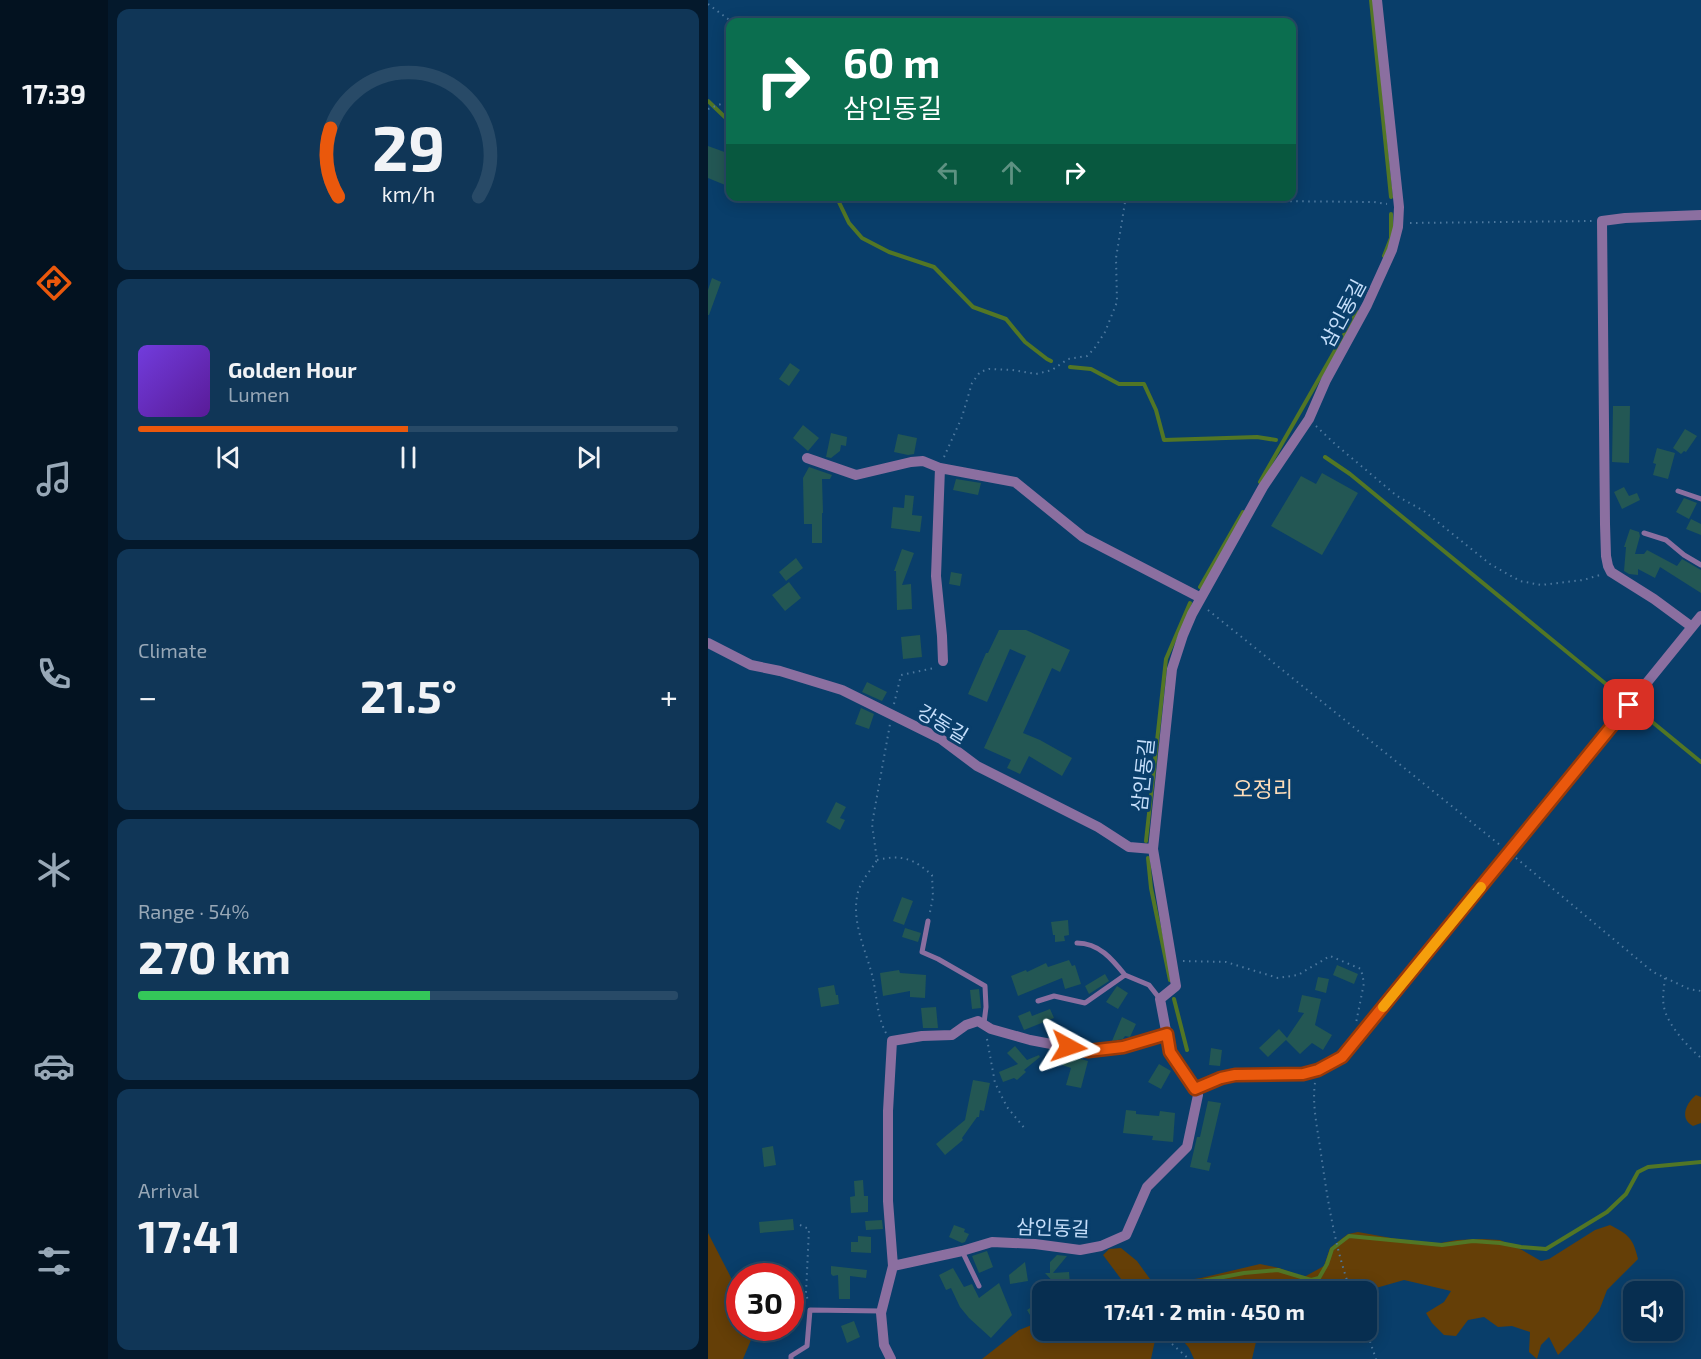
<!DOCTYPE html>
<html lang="en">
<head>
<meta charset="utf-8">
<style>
	body { margin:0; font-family:"Exo 2","Noto Sans KR",sans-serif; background:#103657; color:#f1f3f6; height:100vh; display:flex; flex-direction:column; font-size:22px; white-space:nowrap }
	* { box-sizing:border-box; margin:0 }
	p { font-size:20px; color:#98a8b7 }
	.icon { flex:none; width:33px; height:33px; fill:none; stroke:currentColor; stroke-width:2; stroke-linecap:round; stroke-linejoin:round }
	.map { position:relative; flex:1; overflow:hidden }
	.sheet { display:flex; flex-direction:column; gap:9px; padding:9px; background:#04192c; width:600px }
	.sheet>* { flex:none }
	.top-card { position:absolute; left:18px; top:18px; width:570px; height:183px; border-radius:12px; box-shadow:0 3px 15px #0003,0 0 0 2px #284a67; background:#0b6e4f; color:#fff; overflow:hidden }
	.fabs { position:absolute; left:915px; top:1281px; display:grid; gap:12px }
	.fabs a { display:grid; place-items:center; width:60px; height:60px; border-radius:12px; background:#072e50; box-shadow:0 3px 15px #0003,0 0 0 2px #284a67; font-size:30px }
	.speed { position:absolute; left:18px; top:1263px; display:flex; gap:12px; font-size:30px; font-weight:700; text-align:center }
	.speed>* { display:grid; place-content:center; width:78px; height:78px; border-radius:50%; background:#072e50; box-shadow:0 3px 15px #0003,0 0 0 2px #284a67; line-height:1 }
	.speed .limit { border:9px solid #d22; background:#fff; color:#111 }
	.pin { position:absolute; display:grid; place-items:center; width:51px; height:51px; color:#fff; margin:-26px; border-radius:12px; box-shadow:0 3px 9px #0006 }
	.me { position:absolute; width:66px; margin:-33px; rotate:95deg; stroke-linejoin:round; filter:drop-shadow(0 0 4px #0008) }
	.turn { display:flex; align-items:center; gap:21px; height:126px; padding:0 18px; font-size:27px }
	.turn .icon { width:78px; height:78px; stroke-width:2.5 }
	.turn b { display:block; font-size:42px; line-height:51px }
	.lanes { display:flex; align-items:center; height:57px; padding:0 18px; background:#0003; justify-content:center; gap:30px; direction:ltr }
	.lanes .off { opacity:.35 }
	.big { font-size:45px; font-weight:700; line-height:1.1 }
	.sheet .widget { flex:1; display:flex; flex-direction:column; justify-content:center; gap:9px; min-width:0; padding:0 21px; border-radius:12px; background:#103657 }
	.sheet .dial { align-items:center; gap:0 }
	.dial svg { height:156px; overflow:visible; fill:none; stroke:#284a67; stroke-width:7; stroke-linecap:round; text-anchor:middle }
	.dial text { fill:#f1f3f6; stroke:none }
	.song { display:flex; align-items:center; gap:18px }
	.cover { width:72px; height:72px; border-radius:9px; background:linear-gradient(135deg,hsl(260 70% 55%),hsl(270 70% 35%)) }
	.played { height:6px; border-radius:3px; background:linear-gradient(90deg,#ea580c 50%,#284a67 50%) }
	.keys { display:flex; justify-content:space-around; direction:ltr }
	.heat { display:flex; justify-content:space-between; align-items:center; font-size:33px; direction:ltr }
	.charge { height:9px; border-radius:4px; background:linear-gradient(90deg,#34c759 54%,#284a67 0) }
	.trip { position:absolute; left:324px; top:1281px; width:345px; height:60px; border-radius:12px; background:#072e50; box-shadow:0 3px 15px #0003,0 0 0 2px #284a67; font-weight:700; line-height:60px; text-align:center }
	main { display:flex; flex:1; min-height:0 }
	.tabs { display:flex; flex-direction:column; width:108px; justify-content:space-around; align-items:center; background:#031220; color:#98a8b7 }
	.tabs .icon { width:42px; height:42px }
	.tabs .on { color:#ea580c }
	.tabs b { font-size:27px; color:#f1f3f6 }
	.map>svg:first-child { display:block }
	.green { fill:#653f07 }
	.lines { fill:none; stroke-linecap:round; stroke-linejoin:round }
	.stream { stroke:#527625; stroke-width:4 }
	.building { fill:#235754 }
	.path { stroke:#4d789e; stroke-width:2; stroke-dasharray:1.5 4.5; stroke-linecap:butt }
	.lane { stroke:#8b6fa0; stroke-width:5 }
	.street { stroke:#8b6fa0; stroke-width:10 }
	.route-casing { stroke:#983908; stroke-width:15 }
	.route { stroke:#ea580c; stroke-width:10 }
	.slow { stroke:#f59e0b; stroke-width:10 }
	.labels { text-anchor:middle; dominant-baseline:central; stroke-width:6; stroke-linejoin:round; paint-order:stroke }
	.street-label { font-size:20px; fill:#c5defa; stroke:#093e6a }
	.quarter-label { font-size:22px; fill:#feddb9; stroke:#093e6a }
</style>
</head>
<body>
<main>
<nav class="tabs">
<b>17:39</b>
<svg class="icon on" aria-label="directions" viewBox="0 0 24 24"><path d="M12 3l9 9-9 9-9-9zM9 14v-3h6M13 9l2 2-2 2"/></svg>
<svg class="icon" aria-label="music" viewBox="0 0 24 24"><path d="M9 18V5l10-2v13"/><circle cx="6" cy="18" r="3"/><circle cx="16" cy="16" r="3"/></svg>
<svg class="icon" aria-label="phone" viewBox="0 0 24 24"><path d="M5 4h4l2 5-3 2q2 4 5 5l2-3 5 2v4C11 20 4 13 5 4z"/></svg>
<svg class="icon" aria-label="climate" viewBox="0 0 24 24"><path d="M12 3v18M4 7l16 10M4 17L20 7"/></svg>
<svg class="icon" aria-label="car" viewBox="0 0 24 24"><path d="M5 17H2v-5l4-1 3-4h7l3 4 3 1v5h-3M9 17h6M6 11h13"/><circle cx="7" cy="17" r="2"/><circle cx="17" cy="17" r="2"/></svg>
<svg class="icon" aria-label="filters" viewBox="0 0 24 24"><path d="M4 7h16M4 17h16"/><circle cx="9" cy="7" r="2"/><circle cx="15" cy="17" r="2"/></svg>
</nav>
<section class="sheet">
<div class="widget dial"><svg viewBox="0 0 100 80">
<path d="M14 69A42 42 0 1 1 86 69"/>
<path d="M14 69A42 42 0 0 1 10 34" stroke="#ea580c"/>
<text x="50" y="56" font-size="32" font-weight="700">29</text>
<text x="50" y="72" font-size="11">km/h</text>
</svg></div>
<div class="widget">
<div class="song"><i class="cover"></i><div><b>Golden Hour</b><p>Lumen</p></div></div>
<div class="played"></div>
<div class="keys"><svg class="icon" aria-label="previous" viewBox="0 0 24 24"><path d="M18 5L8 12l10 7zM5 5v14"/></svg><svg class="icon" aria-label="pause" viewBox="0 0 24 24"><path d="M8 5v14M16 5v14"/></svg><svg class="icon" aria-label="next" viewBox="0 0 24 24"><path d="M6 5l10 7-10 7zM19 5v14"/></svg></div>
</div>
<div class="widget"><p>Climate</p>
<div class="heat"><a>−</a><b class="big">21.5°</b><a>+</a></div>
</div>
<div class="widget"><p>Range · 54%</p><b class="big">270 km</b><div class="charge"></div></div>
<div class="widget"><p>Arrival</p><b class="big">17:41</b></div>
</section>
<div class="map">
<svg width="993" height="1359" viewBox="0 0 993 1359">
	<rect width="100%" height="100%" fill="#093e6a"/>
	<path class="green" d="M988 1095 993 1097V1123L985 1126C971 1119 978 1103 988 1095Z
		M902 1225C921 1235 925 1238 930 1259L899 1290 891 1311 874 1331 850 1355 841 1337 833 1345 829 1359 821 1352 822 1332 804 1326 790 1327 776 1317 760 1320 748 1336 736 1335 724 1323 718 1313 736 1302 743 1291 696 1280 668 1288 670 1306 661 1318 659 1311 658 1292 652 1291H412L416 1283 395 1255 401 1249 413 1248 429 1261 447 1286 465 1282 493 1278 552 1264 571 1268 596 1277 616 1266 622 1248 640 1234 650 1232 722 1245 749 1240 774 1239 792 1240 814 1250 833 1261 841 1259 887 1230Z
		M0 1233 31 1293 32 1328H48L35 1359H0Z
		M334 1321V1330L449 1331 443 1359H274L311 1330Z
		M467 1331H570L548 1342 544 1359H486L481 1348Z"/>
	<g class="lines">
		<path class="stream" d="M663 0 683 197
			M0 101 22 122
			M128 196 141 223 154 238 181 252 226 267 265 307 298 319 317 342 339 359 343 361
			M676 256 683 238V214
			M362 367 383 369 411 384H436L448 410 456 440 549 437 568 440
			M617 457 642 474 993 762
			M552 482 649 312
			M492 587 535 512
			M438 841 458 659 482 603
			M440 858 443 888 462 980
			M466 999 479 1050
			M453 1289 536 1273 570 1270 603 1280 611 1278 619 1264 624 1249 641 1236 734 1245 765 1241 792 1243 813 1247 838 1249 899 1212 918 1194 930 1172 940 1167 993 1162"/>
	</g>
	<path class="building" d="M0 146 22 154V187L0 178Z
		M4 278 13 282 1 315H0V290Z
		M82 363 92 370 81 386 71 379Z
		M905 406H922L921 463 904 462Z
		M95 425 111 438 100 451 85 438Z
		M977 429 989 436 978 452 976 451 973 454 965 448Z
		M123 433 139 437 138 446 133 445 132 451 123 458 118 457Z
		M190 434 209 438 206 454 200 455 186 452Z
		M949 448 967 453 960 479 945 475 948 464 945 463Z
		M101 467 124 475 122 479H114L115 513H114V543H104V524H96L95 478Z
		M614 473 650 493 614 555 563 526 593 476 608 484Z
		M248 479 273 483 270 495 245 490Z
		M916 487 921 496 929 493 932 500 914 509 906 492Z
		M197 495 206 496 204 515 214 516 212 532 183 528 185 507 196 508Z
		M976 498 989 503 981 519 968 512Z
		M983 519 993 524V535L978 529Z
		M922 529 931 532 932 536 927 554H936L939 550 969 566 974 559 993 570V593L952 567 947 578 930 569V575L921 574 916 571 918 547H916Z
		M194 549 206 553 194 585 203 584 204 609 189 610 188 571H186Z
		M88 558 95 568 78 581 71 572Z
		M243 572 254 574 252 586 241 584Z
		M81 582 93 598 77 611 64 595Z
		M291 630H318L362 650 352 672 344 668 315 733 332 740 364 758 354 776 321 756 312 774 299 768 303 760 276 748 318 656 302 649 279 702 260 694 278 653H280Z
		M212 635 214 657 195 659 193 637Z
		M159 682 179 692 174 701 154 692Z
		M153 708 166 714 161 729 147 724Z
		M128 802 138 807 132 818 137 820 132 830 118 822Z
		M194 897 205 901 196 925 185 921Z
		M360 920 361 935 356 936 357 941 347 942V935H345L343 922Z
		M197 928 213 933 210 942 194 937Z
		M361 960 364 966 367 965 373 984 357 989 354 978 310 996 303 976 318 970 319 972 338 963 340 967Z
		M629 965 650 974 646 984 625 975Z
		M191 970 192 973 218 975 217 998 202 997V991L175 996 172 973Z
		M397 974 401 981 381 994 377 986Z
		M610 977 621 979 618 993 607 990Z
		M126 985 128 995H130L131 1004 113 1007 110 988Z
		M409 986 420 993 410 1009 398 1002Z
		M271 989 273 1008 264 1009 262 990Z
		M594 995 613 999 607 1025 624 1035 615 1050 604 1043 592 1054 578 1040 560 1057 551 1048 571 1029 579 1038 596 1013 590 1012Z
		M228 1007 230 1028H215L213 1008Z
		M342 1009 346 1018 316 1030 310 1016 322 1011 324 1016Z
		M414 1017 428 1024 422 1037 417 1036 415 1039 404 1041Z
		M307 1046 319 1060 331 1055 332 1057 316 1070 318 1072 309 1080 306 1078 295 1082 291 1072 310 1064 299 1053Z
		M503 1048 514 1050 512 1066 501 1065Z
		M343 1052 373 1057V1059L380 1061 373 1088 358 1085 363 1068 354 1065 355 1063 341 1060Z
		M451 1064 463 1071 453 1089 440 1082Z
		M265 1080 282 1083 276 1111 272 1110 271 1117H269L254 1138 255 1140 237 1155 228 1144 257 1120Z
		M500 1101 513 1103 499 1162 503 1163 501 1171 482 1167 489 1137H492Z
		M418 1110 428 1111V1114L451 1116 452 1111 467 1113 465 1142 444 1140 445 1136 415 1133Z
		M65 1146 68 1165 56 1167 54 1148Z
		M155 1180 156 1196H160V1212L143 1213 142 1197 147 1196 146 1181Z
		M85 1219 86 1230 52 1233 51 1222Z
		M174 1220 175 1229 158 1230 157 1221Z
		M246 1225 257 1229 256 1232 261 1234 257 1242 254 1243 241 1237Z
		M150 1236 163 1237V1253L143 1252V1242H150Z
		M279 1251 285 1267 271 1273 264 1256Z
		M349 1255 359 1256 345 1273 361 1272 362 1285 349 1286 337 1273H342V1262Z
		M317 1262 320 1281 302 1284 301 1275Z
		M123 1266 159 1270 158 1278 142 1276V1299H131L130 1275 125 1276 123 1274Z
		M245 1268 256 1287 264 1284 271 1298 291 1283 304 1315 283 1338 261 1318 252 1307 243 1288 238 1290 231 1275Z
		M330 1303 334 1314 325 1320 319 1310Z
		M146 1321 152 1337 139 1343 133 1326Z"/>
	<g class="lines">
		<path class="path" d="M0 4 24 22
			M0 109 13 104H22
			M445 196 455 200 666 202 679 204
			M702 223 885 221
			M608 426 627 444 689 496 716 511 782 564 812 581 833 585 875 580 892 575
			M236 457 254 417 264 383 272 372 281 369 304 370 328 374 344 370 360 359 379 356 386 349 397 332 409 302 408 258 418 196
			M500 610 792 845
			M186 704 193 675 226 668
			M808 858 945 972 981 989 993 991
			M169 860C194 854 206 859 224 875L225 897 222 912
			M475 961 518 962 570 978 590 975 622 956 653 969 656 983 648 1023
			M957 978C956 988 954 998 956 1007 959 1024 980 1047 993 1058
			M178 1033C169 1016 169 997 165 979 159 952 144 925 149 897 151 882 162 872 169 860L164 824 182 724
			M279 1039 287 1083 299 1107 318 1130
			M607 1083C604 1104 609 1126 612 1147 619 1196 626 1245 643 1292
			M92 1225 101 1229 98 1293 100 1301
			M658 1330 668 1359
			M464 1344 481 1359"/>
		<path class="lane" d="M970 491 993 499
			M936 533 958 540 976 555 993 565
			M220 921 214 952 230 959 277 986 278 1007 276 1023
			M369 943C391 943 404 959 417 975
			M330 1001 346 996 377 1003 417 975 441 985 452 999
			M254 1251 271 1286
			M83 1359V1356L99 1346 102 1310 173 1311"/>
		<path class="street" d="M99 458 148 475 203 462 215 461 232 468 307 482 375 537 493 598
			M232 468 228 576 234 636 235 661
			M984 627 946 599 903 572 900 566 898 556 897 524 894 221 917 218 993 215
			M0 643 43 665 72 671 134 690 233 739 269 766 390 827 421 847 445 849
			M487 1089 514 1078 527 1075 595 1074 610 1070 635 1057 993 616
			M185 1266 180 1201V1111L184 1041 214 1036 244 1035 258 1025 270 1021 283 1029 322 1040 380 1051 415 1047 459 1034
			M183 1359 176 1345 173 1313 185 1266 254 1251 284 1242 327 1244 372 1250 393 1246 418 1235 439 1187 479 1147 490 1095 487 1089 462 1052 452 999 468 986 445 849 464 669 475 635 484 614 555 487 601 419 618 380 659 305 684 250 690 227 691 207 669 0"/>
	</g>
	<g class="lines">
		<g class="route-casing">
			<path id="route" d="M361 1047 380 1051 415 1047 459 1034 462 1052 487 1089 513 1078 527 1075 595 1074 610 1070 634 1057 921 705"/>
		</g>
		<use href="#route" class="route"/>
		<path class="slow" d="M675 1007 773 887"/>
	</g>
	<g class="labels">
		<g class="street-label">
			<text transform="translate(634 313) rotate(-62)">삼인동길</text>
			<text transform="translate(235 723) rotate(31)">강동길</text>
			<text transform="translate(434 775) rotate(-84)">삼인동길</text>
			<text transform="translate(345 1227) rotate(2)">삼인동길</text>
		</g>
		<g class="quarter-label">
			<text x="555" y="788">오정리</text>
		</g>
	</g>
</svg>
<div class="fabs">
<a><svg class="icon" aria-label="sound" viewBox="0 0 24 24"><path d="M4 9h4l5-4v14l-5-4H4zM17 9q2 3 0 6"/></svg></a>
</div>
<div class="speed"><div class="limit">30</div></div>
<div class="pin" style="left:921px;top:705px;background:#d93025"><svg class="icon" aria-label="arrive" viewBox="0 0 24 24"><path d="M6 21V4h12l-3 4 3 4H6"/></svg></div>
<svg class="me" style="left:361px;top:1047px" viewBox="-20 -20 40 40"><path d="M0-17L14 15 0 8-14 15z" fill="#ea580c" stroke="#fff" stroke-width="4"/></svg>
<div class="trip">17:41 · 2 min · 450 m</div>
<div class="top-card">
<div class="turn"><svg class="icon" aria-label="right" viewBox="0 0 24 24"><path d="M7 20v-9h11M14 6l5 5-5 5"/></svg><div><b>60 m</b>삼인동길</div></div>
<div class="lanes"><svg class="icon off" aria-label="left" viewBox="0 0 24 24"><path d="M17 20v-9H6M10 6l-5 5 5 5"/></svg><svg class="icon off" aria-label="ahead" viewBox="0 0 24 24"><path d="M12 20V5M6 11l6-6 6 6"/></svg><svg class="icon" aria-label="right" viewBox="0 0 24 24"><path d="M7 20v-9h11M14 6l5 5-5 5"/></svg></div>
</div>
</div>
</main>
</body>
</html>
